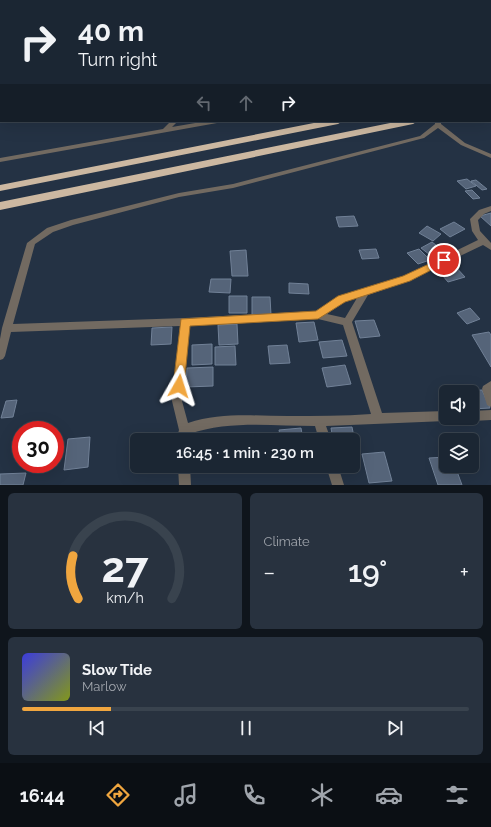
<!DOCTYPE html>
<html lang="en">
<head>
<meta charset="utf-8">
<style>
	body { margin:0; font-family:Raleway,sans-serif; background:#28323f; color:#f1f3f6; height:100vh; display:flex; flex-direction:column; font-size:15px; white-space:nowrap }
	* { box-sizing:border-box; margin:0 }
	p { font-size:13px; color:#a0a5ac }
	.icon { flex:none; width:22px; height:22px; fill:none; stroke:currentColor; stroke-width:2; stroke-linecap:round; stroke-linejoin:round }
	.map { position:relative; height:485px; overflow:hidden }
	.details { display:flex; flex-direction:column; gap:8px; padding:8px; background:#0f151c; flex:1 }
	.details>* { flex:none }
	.banner { position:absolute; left:0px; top:0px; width:491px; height:122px; box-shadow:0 4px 16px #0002,0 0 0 1px #39434e; background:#1b2633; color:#f1f3f6; overflow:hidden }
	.tools { position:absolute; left:439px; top:385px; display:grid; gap:8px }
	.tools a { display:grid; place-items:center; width:40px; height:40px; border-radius:6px; background:#1b2633; box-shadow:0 4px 16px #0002,0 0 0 1px #39434e; font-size:20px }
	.speed { position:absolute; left:12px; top:421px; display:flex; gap:8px; font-size:20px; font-weight:700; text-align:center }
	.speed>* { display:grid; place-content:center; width:52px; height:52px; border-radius:50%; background:#1b2633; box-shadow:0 4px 16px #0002,0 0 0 1px #39434e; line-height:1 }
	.speed .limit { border:6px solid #d22; background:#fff; color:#111 }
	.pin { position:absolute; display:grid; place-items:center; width:34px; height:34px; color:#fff; margin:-17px; border:2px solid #fff; border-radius:50%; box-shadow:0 1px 4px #0007 }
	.me { position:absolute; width:44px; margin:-22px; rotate:6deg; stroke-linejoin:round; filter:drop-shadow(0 0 3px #0008) }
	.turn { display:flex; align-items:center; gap:14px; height:84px; padding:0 12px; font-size:18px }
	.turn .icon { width:52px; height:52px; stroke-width:2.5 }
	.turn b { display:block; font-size:28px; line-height:34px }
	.lanes { display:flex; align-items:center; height:38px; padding:0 12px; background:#0003; justify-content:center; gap:20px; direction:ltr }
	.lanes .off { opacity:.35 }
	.big { font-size:30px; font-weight:600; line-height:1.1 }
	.details .card { flex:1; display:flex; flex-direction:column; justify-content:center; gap:6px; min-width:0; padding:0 14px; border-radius:6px; background:#28323f }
	.details .dial { align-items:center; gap:0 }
	.dial svg { height:104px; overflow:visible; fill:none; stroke:#39434e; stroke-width:7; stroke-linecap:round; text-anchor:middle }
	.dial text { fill:#f1f3f6; stroke:none }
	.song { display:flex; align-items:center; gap:12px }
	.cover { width:48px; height:48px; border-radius:6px; background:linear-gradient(135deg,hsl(240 70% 55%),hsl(70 70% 35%)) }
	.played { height:4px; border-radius:2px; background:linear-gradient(90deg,#f0a63f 20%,#39434e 20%) }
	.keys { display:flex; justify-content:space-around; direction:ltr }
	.heat { display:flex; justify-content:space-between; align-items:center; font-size:22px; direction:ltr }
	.details .tiles { flex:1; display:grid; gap:8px; grid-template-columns:1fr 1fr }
	.card:last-child { grid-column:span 2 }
	.trip { position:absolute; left:130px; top:433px; width:230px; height:40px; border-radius:6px; background:#1b2633; box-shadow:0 4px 16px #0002,0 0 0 1px #39434e; font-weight:600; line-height:40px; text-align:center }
	.dock { display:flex; height:64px; justify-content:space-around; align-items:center; background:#0b0f14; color:#a0a5ac }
	.dock .icon { width:28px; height:28px }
	.dock .on { color:#f0a63f }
	.dock b { font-size:18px; color:#f1f3f6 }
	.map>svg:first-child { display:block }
	.building { fill:#556479; stroke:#718197 }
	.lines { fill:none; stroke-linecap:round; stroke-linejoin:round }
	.street { fill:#726a61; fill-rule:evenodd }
	.highway { fill:#ccb8a1; fill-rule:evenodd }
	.route { fill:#f0a63f; stroke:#9c6c29 }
</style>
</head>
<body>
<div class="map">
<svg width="491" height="485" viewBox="0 0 491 485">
	<rect width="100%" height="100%" fill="#243244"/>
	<path class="building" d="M467 179 476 186 466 189 457 181Z
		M476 180 487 189 482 190 471 181Z
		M472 190 480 198 473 199 465 191Z
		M491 213V226L480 216Z
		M354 216 358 226 339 227 336 217Z
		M454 222 465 229 450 237 440 229Z
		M427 226 441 234 433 241 419 233Z
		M432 242 445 252 434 258 421 248Z
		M376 249 379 258 362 259 359 250Z
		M419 249 430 260 418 264 407 253Z
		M246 250 248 276H232L230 251Z
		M453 264 465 277 448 282 437 269Z
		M211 279H231L230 293 209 292Z
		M289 283 308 284 309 294 289 293Z
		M229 296H247V313H229Z
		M252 297H270L271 315H252Z
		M470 308 480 319 467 324 457 313Z
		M374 320 380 336 360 338 355 321Z
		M314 322 318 340 299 342 296 323Z
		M237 324 238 344 219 345 218 325Z
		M172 327 171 344 151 345 152 328Z
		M489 332 491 335V367L472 335Z
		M342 340 347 356 323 358 319 342Z
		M212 344V364L192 365V345Z
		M287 345 290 363 270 364 268 346Z
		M235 346 236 365H215V347Z
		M345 365 351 384 327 387 322 368Z
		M213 367V386L186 387 187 368Z
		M482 390 490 408 472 409V392L462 391Z
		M17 400 13 417 1 418 6 401Z
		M352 427 357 452H353V440H333L331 428Z
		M301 428 303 440H281L279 430Z
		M90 437 88 467 64 470 68 439Z
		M384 452 392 481 369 483 362 454Z
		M446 457V466H455L462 485H438L429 458Z
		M26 473 23 485H0V474Z"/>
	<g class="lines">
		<path class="street" d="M171 121H178L172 127 207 121H220L217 123 0 162V158L163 129Z
			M435 121H441V124L465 143 491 154V158L461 145 438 128 424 138 233 188 179 197 73 225 53 232 35 244 13 324 185 318 316 311 338 297 364 290 404 276 478 240 472 231 470 219 479 210 491 206V211L484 214 478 220 480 231 491 243V250L483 245 410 280 368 295 352 322 382 413 446 411V418H451L450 420 446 421 326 426 331 440H319L315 426C273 426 229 420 189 434L188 440H176L179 430 172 401 180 326 11 332 5 356 3 359 0 360V339L2 328 27 243 47 228 71 220 179 193 233 184 420 136 435 124ZM357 298 345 318 327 314 344 302ZM318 319 343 325 371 414C344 416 316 416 288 416 254 416 221 412 188 423L182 401 189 326Z
			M491 381V407L487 405 482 389 483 386Z
			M491 410V420L472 421 467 418H472V411Z
			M178 466H190L191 485H179Z
			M326 466H338L344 485H332Z"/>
		<path class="highway" d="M490 88H491V94H490Z
			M490 102H491V108H490Z
			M324 121H343L338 124 0 191V185Z
			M400 121H418L413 124 0 210V202Z"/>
	</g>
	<path class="route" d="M444 257 447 258 449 260 447 262 410 281 345 302 318 319 190 326 184 386 183 389 179 391 174 389 173 386 181 319 316 311 338 296 403 276Z"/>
</svg>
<div class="tools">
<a><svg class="icon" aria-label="sound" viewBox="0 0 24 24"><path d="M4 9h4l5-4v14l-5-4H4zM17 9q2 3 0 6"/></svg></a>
<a><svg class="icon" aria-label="layers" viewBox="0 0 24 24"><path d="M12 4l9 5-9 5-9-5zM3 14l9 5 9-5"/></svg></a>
</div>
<div class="speed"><div class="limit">30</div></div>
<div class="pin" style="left:444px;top:260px;background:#d93025"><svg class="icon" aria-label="arrive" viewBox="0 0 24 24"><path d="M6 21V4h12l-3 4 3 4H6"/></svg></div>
<svg class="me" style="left:179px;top:386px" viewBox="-20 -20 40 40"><path d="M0-17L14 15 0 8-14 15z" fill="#f0a63f" stroke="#fff" stroke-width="4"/></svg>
<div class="trip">16:45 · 1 min · 230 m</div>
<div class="banner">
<div class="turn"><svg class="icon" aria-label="right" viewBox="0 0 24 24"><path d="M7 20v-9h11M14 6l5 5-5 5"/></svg><div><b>40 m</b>Turn right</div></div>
<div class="lanes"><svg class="icon off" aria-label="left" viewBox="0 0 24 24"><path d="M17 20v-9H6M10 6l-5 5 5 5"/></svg><svg class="icon off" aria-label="ahead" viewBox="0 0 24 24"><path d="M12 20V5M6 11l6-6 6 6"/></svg><svg class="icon" aria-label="right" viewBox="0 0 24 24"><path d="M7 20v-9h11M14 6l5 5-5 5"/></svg></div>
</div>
</div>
<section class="details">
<div class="tiles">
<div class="card dial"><svg viewBox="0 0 100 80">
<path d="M14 69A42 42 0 1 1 86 69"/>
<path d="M14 69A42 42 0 0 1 10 36" stroke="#f0a63f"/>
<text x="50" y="56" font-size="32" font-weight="700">27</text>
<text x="50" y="72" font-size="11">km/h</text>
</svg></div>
<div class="card"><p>Climate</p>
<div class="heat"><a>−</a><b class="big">19°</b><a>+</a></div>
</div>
<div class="card">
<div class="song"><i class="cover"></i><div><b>Slow Tide</b><p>Marlow</p></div></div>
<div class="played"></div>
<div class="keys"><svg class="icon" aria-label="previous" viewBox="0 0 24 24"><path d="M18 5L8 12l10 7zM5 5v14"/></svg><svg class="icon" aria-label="pause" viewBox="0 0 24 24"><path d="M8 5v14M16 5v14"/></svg><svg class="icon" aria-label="next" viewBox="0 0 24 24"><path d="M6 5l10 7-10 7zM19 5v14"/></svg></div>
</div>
</div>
</section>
<nav class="dock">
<b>16:44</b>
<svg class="icon on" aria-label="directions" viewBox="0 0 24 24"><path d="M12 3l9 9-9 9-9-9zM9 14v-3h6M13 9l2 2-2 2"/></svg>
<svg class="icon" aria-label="music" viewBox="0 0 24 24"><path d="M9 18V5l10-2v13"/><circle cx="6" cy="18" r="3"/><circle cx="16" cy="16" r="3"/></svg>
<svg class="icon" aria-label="phone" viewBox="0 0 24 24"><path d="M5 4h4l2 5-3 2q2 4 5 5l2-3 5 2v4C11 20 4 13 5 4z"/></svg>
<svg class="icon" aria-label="climate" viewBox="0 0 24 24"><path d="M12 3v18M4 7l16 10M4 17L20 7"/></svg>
<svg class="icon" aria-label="car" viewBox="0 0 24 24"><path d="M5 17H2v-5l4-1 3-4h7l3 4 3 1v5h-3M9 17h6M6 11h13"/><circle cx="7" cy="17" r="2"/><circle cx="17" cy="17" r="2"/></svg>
<svg class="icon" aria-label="filters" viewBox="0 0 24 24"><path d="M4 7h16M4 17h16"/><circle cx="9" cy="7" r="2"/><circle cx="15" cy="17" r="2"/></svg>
</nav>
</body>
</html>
